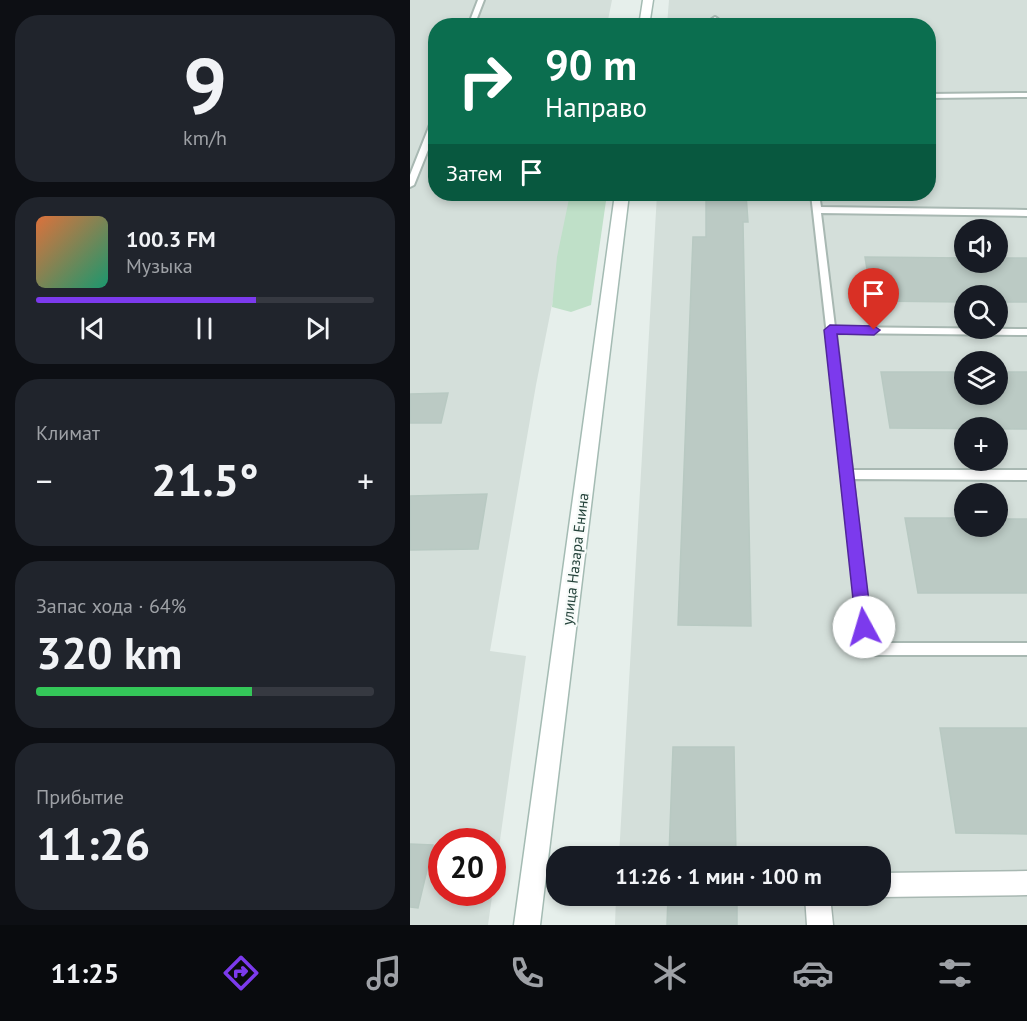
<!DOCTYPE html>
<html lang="ru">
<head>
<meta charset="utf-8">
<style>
	body { margin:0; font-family:"PT Sans",sans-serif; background:#20242c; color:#f1f3f6; height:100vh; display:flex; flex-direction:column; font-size:22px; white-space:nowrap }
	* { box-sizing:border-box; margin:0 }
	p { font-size:20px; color:#9ea1a6 }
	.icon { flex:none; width:33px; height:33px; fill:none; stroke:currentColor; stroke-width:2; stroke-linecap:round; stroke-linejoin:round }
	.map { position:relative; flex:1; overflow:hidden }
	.drawer { display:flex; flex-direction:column; gap:15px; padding:15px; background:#0d0f14; width:410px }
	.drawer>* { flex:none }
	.guide { position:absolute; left:18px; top:18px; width:508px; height:183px; border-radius:24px; box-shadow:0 3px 9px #0003; background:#0b6e4f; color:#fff; overflow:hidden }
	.controls { position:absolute; left:544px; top:219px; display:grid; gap:12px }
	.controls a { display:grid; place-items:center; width:54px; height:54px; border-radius:50%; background:#171b24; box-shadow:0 3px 9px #0003; font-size:30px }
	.speed { position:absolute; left:18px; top:828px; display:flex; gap:12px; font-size:30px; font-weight:700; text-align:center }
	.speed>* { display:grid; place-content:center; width:78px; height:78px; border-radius:50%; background:#171b24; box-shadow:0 3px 9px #0003; line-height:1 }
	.speed .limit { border:9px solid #d22; background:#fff; color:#111 }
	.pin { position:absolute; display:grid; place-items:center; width:51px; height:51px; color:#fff; margin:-62px -26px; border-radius:50% 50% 50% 0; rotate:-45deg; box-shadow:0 0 6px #0007 }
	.pin .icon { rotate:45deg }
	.me { position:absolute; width:66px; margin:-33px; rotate:354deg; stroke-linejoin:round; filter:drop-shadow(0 0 4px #0008) }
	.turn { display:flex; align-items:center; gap:21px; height:126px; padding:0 18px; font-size:27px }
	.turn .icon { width:78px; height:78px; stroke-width:2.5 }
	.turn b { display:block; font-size:42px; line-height:51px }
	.then { display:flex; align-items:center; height:57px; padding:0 18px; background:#0003; gap:12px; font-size:22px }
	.big { font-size:45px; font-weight:800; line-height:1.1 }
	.drawer .card { flex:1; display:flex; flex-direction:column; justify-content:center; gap:9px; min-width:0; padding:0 21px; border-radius:24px; background:#20242c }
	.drawer .dial { align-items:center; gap:0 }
	.dial b { font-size:78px; line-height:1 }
	.song { display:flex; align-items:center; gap:18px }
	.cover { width:72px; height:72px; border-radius:9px; background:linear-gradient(135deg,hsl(20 70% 55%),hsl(160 70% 35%)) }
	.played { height:6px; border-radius:3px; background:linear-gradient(90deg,#7c3aed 65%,#363941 65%) }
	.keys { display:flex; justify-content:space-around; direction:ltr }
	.heat { display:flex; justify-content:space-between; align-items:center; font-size:33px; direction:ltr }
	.charge { height:9px; border-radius:4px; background:linear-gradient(90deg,#34c759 64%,#363941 0) }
	.trip { position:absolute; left:136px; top:846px; width:345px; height:60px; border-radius:24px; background:#171b24; box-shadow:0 3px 9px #0003; font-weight:800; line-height:60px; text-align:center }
	.menu { display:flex; height:96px; justify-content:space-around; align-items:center; background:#090b0e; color:#9ea1a6 }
	.menu .icon { width:42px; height:42px }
	.menu .active { color:#7c3aed }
	.menu b { font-size:27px; color:#f1f3f6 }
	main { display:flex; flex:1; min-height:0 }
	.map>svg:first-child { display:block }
	.built { fill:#d4dfda; fill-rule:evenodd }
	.green { fill:#bfe0c8 }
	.building { fill:#bbcac4; stroke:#b8c9c2; stroke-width:1.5 }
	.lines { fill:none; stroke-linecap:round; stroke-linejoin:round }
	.lane-casing { stroke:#a8b8b2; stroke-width:4 }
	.street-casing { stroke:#a8b8b2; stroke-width:3 }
	.secondary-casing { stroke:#a4bbb3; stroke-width:3 }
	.lane { fill:#fff; fill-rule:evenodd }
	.street { fill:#fff; fill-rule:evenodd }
	.secondary { fill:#fff; fill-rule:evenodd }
	.route { fill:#7c3aed; stroke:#51269a; stroke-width:1.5 }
	.labels { text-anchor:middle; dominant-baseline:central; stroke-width:4.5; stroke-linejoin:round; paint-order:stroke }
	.street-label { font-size:15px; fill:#24423a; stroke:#f7fbf9 }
</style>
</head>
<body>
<main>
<section class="drawer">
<div class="card dial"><b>9</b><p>km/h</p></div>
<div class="card">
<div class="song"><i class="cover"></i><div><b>100.3 FM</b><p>Музыка</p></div></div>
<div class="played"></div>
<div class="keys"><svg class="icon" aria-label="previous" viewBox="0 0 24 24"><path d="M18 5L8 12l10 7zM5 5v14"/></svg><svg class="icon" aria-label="pause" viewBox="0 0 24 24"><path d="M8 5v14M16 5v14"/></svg><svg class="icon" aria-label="next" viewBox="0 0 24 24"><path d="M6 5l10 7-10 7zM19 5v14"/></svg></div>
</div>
<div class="card"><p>Климат</p>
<div class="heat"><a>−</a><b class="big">21.5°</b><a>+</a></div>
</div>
<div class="card"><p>Запас хода · 64%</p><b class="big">320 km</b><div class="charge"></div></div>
<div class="card"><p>Прибытие</p><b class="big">11:26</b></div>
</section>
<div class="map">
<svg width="618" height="925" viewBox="0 0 618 925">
	<rect width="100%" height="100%" fill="#e6efeb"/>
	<path class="built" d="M0 0H202L197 25 26 26V194H164L126 385 80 651 116 656 78 925H0ZM32 842H82V892H32Z
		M259 0H617V925H205L206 896H471V856H209L247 194H519V26L257 25ZM555 230H588V262H555ZM555 296H588V328H555ZM555 362H588V394H555ZM555 428H588V460H555ZM555 494H588V526H555Z"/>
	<path class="green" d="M160 194H197L181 305 161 312 142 307 147 257Z"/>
	<path class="building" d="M296 194H336L338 222H333L341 626 268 625 283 237H296Z
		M455 257 555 258V262H588V258H618V302H588V296H555V302L462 301Z
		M471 372H555V394H588V372H618V429L480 428Z
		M38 393 31 423H0V394Z
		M77 494 68 549 0 550V496Z
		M495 518H555V526H588V519H618V593H508Z
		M530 728H618V834L546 833Z
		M263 747H324L326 856H259Z
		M0 844 23 845 8 908 0 907Z
		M258 896H327V925H257Z"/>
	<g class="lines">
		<g class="lane-casing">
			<path id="lane" d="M68 0H74L64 26H58Z
				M305 17 308 19 307 26H301L302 19Z
				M618 93V97L519 98V94Z
				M23 117H26V130L4 185 0 187V175Z
				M401 194H409L411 207 618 210V216L411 213 425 327 618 329V335L426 333 442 470H618V480L443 479 462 643H618V655H457L453 653Z"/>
		</g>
		<g class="street-casing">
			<path id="street" d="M618 871V895L471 897 466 896H471V873Z
				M395 896H420L423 925H397Z"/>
		</g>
		<g class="secondary-casing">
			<path id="secondary" d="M233 0H243L239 26H229Z
				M205 194H219L130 925H104Z"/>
		</g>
		<use href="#lane" class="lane"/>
		<use href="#street" class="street"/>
		<use href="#secondary" class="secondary"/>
	</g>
	<path class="route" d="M420 325 464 326 470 330 464 335 427 334 462 627 460 633 454 635 449 633 446 627 414 330Z"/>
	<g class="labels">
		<g class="street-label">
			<text transform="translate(165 559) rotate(-83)">улица Назара Енина</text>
		</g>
	</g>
</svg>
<div class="controls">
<a><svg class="icon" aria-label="sound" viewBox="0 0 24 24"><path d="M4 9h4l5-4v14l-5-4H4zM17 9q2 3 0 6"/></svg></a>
<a><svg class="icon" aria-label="search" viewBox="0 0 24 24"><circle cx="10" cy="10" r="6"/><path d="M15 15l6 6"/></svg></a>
<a><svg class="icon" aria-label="layers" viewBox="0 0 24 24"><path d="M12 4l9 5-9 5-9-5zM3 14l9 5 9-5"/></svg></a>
<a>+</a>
<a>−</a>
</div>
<div class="speed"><div class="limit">20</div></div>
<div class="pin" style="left:464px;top:330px;background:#d93025"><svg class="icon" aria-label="arrive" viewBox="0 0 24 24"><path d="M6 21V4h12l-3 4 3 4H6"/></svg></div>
<svg class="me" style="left:454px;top:627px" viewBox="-20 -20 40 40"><circle r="19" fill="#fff"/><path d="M0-13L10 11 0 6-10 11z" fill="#7c3aed"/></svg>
<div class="trip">11:26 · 1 мин · 100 m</div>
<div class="guide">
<div class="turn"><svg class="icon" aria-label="right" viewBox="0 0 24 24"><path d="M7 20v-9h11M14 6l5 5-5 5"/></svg><div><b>90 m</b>Направо</div></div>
<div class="then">Затем<svg class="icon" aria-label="arrive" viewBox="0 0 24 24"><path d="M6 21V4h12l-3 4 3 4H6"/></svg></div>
</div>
</div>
</main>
<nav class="menu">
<b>11:25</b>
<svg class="icon active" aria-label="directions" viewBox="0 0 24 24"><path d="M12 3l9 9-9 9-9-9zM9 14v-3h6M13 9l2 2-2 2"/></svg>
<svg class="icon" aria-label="music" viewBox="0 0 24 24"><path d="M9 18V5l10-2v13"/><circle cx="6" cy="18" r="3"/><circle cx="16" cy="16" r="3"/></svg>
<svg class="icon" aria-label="phone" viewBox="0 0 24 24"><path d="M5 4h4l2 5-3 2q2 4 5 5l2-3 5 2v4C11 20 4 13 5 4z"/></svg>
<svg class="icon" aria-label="climate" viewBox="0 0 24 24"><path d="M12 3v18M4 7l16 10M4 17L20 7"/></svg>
<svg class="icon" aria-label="car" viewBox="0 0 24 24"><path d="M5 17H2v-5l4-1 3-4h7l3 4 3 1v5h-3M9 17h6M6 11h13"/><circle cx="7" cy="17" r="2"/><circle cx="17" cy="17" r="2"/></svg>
<svg class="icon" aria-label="filters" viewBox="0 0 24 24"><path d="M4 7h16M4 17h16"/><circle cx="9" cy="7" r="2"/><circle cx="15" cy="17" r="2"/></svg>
</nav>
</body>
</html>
